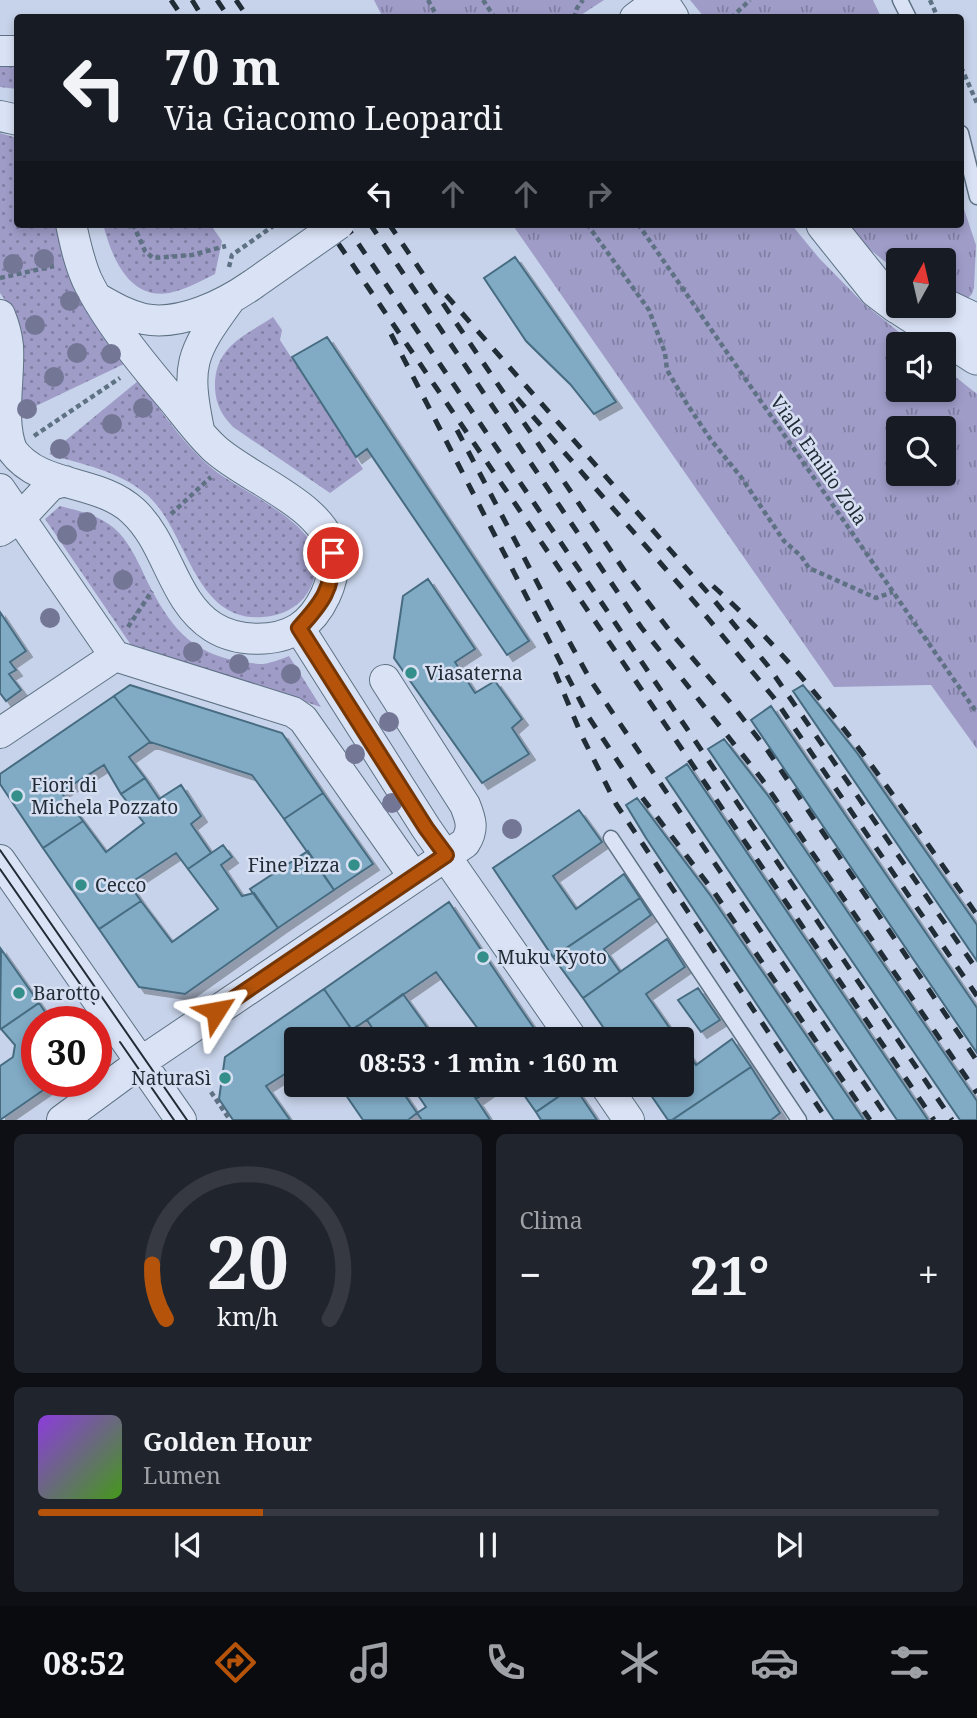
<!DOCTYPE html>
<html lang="it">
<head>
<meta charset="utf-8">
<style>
	body { margin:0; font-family:"Noto Serif",serif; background:#20242c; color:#f1f3f6; height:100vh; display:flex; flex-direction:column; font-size:26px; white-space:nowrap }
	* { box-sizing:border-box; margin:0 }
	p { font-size:23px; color:#9ea1a6 }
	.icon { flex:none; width:38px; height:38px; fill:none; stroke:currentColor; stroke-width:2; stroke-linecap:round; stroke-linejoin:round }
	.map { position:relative; height:1120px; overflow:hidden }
	.details { display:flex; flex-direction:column; gap:14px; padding:14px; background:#0d0f14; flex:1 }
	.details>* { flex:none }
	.guide { position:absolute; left:14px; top:14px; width:950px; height:214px; border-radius:7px; box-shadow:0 4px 10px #0003; background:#171b24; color:#f1f3f6; overflow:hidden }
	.needle { width:46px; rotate:8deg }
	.fabs { position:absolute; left:886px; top:248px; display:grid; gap:14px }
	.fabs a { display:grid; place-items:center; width:70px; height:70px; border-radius:7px; background:#171b24; box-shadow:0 4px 10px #0003; font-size:35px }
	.speed { position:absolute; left:21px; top:1006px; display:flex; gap:14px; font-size:35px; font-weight:700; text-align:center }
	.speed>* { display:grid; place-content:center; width:91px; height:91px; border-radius:50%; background:#171b24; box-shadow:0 4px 10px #0003; line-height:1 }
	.speed .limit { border:10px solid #d22; background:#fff; color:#111 }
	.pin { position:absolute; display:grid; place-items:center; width:60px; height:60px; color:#fff; margin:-30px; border:4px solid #fff; border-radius:50%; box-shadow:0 2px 7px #0007 }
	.me { position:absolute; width:77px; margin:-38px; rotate:56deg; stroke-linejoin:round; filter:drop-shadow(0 0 5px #0008) }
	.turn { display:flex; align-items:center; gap:24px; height:147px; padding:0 35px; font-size:32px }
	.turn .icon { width:91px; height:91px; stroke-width:2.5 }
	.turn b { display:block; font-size:49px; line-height:60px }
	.lanes { display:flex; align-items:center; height:66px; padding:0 35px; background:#0003; justify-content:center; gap:35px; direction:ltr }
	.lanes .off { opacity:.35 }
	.big { font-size:52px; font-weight:700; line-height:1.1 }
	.details .tile { flex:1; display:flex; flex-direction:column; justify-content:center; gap:10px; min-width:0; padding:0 24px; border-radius:10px; background:#20242c }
	.details .dial { align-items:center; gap:0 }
	.dial svg { height:182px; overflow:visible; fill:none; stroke:#363941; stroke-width:7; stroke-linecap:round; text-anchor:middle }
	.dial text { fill:#f1f3f6; stroke:none }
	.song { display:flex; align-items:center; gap:21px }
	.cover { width:84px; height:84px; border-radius:10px; background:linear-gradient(135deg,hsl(270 70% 55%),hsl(100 70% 35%)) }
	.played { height:7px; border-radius:4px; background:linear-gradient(90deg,#b45309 25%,#363941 25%) }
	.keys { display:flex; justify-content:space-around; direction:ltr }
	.heat { display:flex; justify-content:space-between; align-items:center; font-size:38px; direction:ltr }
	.details .tiles { flex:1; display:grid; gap:14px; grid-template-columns:1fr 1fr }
	.tile:last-child { grid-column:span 2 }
	.trip { position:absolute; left:284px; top:1027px; width:410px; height:70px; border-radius:7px; background:#171b24; box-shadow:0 4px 10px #0003; font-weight:700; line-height:70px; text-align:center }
	.tabs { display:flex; height:112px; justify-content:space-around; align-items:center; background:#090b0e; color:#9ea1a6 }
	.tabs .icon { width:49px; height:49px }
	.tabs .active { color:#b45309 }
	.tabs b { font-size:32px; color:#f1f3f6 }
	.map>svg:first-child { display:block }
	.grass { fill:url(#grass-dots) }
	.park { fill:url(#park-tufts); fill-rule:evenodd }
	.building { fill:#81abc5; stroke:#466c81; stroke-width:2; filter:url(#shadow) }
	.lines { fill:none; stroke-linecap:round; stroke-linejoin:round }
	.service-casing { stroke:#5e7284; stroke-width:17 }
	.minor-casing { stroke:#5e7284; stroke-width:32 }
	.tertiary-casing { stroke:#5e7284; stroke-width:39 }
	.path { stroke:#5e7284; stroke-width:4.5; stroke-dasharray:5 3.5; stroke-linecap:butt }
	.service { stroke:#dae3f6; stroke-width:14 }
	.minor { stroke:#dae3f6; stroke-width:30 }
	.tertiary { stroke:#dae3f6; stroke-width:37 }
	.tram { stroke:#202c36; stroke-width:2 }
	.rail { stroke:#202c36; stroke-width:5; stroke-dasharray:12 12; stroke-linecap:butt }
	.minor-bridge-casing { stroke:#5e7284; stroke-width:32; stroke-linecap:butt }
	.minor-bridge { stroke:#dae3f6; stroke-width:30 }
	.tree { fill:#747696 }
	.route-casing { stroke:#753606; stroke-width:18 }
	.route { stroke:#b45309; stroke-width:12 }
	.poi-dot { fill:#348e89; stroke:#d6dff2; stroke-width:2.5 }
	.labels { text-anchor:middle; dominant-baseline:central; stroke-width:5; stroke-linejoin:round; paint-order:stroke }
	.street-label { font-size:19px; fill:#202c36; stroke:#d6dff2 }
	.poi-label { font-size:19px; fill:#202c36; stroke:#d6dff2; text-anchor:start }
</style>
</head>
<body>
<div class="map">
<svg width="977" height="1120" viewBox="0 0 977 1120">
	<defs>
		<pattern id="grass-dots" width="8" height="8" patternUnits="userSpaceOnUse" patternTransform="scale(1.75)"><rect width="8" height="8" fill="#9f9cc8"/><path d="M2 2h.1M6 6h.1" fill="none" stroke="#817fa3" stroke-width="1.8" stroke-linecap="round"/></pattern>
		<pattern id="park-tufts" width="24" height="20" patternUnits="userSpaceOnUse" patternTransform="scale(1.75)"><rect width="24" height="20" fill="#9f9cc8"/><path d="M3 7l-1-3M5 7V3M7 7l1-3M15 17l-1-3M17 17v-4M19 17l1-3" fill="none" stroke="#817fa3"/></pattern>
		<filter id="shadow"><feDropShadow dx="6" dy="6" stdDeviation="0" flood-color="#0004"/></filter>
	</defs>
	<rect width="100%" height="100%" fill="#c7d3ea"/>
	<path class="grass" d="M0 62 17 64V89L0 87Z
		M0 133 17 138 18 224H57L86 305 124 364 17 415 10 307 0 293Z
		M103 224H210L222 241 215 274C201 281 185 290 169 293 128 300 111 255 103 224Z
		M273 317 282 330 280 340 363 469 330 493 233 427C222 415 216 406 215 388 214 347 243 337 273 317Z
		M138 381C163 412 186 449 218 473 246 493 312 522 316 557 318 573 312 590 301 601 291 611 277 616 263 617 193 623 188 529 146 494 117 470 83 465 49 454Z
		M60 506C79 511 98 515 114 528 130 542 139 564 148 583 170 625 188 651 237 661 245 662 255 664 263 664 272 663 281 659 289 656L321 707 131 645 45 519Z"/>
	<path class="park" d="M374 0H604L578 17 383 18Z
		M690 0H873L881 17H704Z
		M961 200 976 245 974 288 972 294 967 299 943 295V261H898V272L868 248 849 224H961Z
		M512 224H791L819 258 863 303 915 345H898V390H943V367L977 394V749L931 685 834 687ZM898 429H943V474H898Z"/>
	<path class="building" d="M515 257 557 317 616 402 594 414 570 384 526 341 484 278Z
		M327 337 529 641 507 655 367 449 356 457 292 357Z
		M428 579 475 649 455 662 475 693 495 681 522 719 512 728 529 754 482 783 394 658 403 596Z
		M0 612 26 651 10 662 16 670 9 674 21 690 6 701 0 693Z
		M130 685 282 733 323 793 284 819 252 775 150 742 114 696Z
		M803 685 857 753 977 925V961L793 691Z
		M114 696 150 742 129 757 145 778 121 794 104 765 61 792 83 821 43 848 0 784V774Z
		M771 706 977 1008V1053L751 720Z
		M724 739 769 797 977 1101V1120H960L708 749Z
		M687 764 928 1120H897L666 778Z
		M145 778 159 799 181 785 201 816 191 824 211 853 188 869 176 853 129 884 141 901 99 929 43 848 83 821 106 852 144 823 121 794Z
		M323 793 373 864 334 890 284 819Z
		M637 798 710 895 864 1120H834L646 838 626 805Z
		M579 810 602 842 553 876 576 909 624 874 640 898 553 957 493 868Z
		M223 845 232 857 221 865 242 896 254 893 278 928 185 994 139 987 99 929 141 901 172 942 218 909 188 869Z
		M308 851 334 890 278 928 250 889Z
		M640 898 651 915 604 949 620 972 583 998 553 957Z
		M449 902 512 996 542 1040H480L484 1037 436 972 352 1030 324 989Z
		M667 939 685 967 646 994 678 1040H612L583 998Z
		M1 949 39 1003 1 1029 0 1027Z
		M698 988 720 1020 701 1032 678 1000Z
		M324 989 352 1030 338 1040H296V1067L266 1086 290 1120H233L219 1099 225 1057Z
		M403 994 436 1040H380L367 1020Z
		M39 1003 52 1022H37V1082H55L0 1120V1066L13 1057 15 1045 1 1029Z
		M357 1026 367 1040H338L352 1030Z
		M732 1039 751 1067 672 1120H668L644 1085H681V1043L696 1065Z
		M751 1067 780 1113 771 1120H672Z
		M339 1085H398L417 1113 408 1120H363Z
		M411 1085H467L490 1120H422L417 1113 426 1107Z
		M467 1085H496L476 1099Z
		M517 1085H573L574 1086 536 1112Z
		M574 1086 597 1120H541L536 1112Z"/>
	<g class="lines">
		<g class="service-casing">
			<path id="service" d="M900 0 909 18
				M961 133 977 197
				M611 838 799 1120"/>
		</g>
		<g class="minor-casing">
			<path id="minor" d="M635 18 658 1
				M0 51H18
				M0 116 18 120
				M99 299C113 307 127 315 144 319 180 326 223 305 252 285
				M0 315C4 325 7 335 8 346 10 379 0 420 12 450 40 489 99 479 133 511 168 543 172 601 213 627 237 642 275 643 299 628 321 613 336 581 333 554 327 505 247 479 214 448 199 434 186 416 173 400 144 366 106 320 87 280 79 262 75 243 71 224
				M199 430C186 366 190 354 229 301
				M0 489 115 656 293 712 303 719 414 877
				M0 531 21 517 51 485 65 481
				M299 628 426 828 573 1040
				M0 733 115 656
				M0 860 181 1120
				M605 1085 629 1120
				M62 1120 141 1062 465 843C474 829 471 820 465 805L385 680"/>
		</g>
		<g class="tertiary-casing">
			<path id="tertiary" d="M658 0 670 18
				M825 224 877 289 898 305
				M900 306 977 356
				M941 306 977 323"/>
		</g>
		<path class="path" d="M428 0 438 18
			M483 0 495 18
			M930 0 938 18
			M574 18 577 8 583 0
			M731 18 750 0
			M961 67 977 103
			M133 224 145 251 153 258 192 255 226 246
			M587 224 649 310 665 353 667 370 687 404 711 440 741 477 784 541 801 556 809 568 876 598 893 592
			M638 224 977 713
			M229 267 232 255 276 224
			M0 278 54 266
			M34 436 120 378
			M171 514 211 477
			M128 627 152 591
			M211 1092 230 1120"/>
		<use href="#service" class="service"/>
		<use href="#minor" class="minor"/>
		<use href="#tertiary" class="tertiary"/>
		<path class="tram" d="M0 850 187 1120
			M0 869 94 1004
			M120 1042 174 1120"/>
		<path class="rail" d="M171 0 183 18
			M192 0 203 18
			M217 0 229 18
			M236 0 248 18
			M325 224 934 1120
			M345 224 952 1120
			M370 224 641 627 761 778 977 1093
			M389 224 624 570 672 634 730 702 768 751 977 1061
			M446 295 709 594 768 666 977 970
			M391 334 588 716 638 792 714 892 870 1120
			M517 398 697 605 774 698 977 996
			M457 430 549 605 591 681 889 1120
			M713 586C819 681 896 799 977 915
			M555 672 581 734 616 804 827 1120"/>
		<g class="minor-bridge-casing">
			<path id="minor-bridge" d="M252 285 339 224"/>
		</g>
		<use href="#minor-bridge" class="minor-bridge"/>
	</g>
	<g class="tree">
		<circle cx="44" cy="259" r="10"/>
		<circle cx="13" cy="264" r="10"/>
		<circle cx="70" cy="301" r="10"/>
		<circle cx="35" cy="325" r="10"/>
		<circle cx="77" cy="353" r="10"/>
		<circle cx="111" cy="354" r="10"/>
		<circle cx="54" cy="377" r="10"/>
		<circle cx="143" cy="408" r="10"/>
		<circle cx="27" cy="409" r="10"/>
		<circle cx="112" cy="424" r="10"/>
		<circle cx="60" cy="449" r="10"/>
		<circle cx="87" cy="522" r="10"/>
		<circle cx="67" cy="535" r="10"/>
		<circle cx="123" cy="580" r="10"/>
		<circle cx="50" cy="618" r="10"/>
		<circle cx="193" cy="652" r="10"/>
		<circle cx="239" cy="664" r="10"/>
		<circle cx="291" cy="674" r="10"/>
		<circle cx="389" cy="722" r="10"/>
		<circle cx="355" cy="754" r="10"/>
		<circle cx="392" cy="803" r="10"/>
		<circle cx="512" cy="829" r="10"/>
	</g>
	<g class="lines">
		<g class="route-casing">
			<path id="route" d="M216 1011 446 855 426 828 299 628C322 603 333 589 333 553"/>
		</g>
		<use href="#route" class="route"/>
	</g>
	<g class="poi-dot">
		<circle cx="411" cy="673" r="7"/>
		<circle cx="17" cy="796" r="7"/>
		<circle cx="354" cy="865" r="7"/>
		<circle cx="81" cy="885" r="7"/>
		<circle cx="483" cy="957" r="7"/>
		<circle cx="19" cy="993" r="7"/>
		<circle cx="225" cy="1078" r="7"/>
	</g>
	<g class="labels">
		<g class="street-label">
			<text transform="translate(819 460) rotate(55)">Viale Emilio Zola</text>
		</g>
		<g class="poi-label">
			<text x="425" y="673">Viasaterna</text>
			<text x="31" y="785">Fiori di<tspan x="31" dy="22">Michela Pozzato</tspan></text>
			<text x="340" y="865" text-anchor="end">Fine Pizza</text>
			<text x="95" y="885">Cecco</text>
			<text x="497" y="957">Muku Kyoto</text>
			<text x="33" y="993">Barotto</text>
			<text x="211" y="1078" text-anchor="end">NaturaSì</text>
		</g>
	</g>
</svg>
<div class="fabs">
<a><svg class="needle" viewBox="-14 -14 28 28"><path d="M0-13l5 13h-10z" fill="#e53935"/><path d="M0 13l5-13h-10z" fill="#9ea1a6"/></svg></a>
<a><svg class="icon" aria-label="sound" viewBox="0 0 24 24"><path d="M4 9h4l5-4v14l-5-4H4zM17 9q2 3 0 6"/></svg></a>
<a><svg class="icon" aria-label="search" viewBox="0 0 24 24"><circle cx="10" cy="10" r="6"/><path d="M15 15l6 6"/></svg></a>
</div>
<div class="speed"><div class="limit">30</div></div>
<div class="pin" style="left:333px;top:553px;background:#d93025"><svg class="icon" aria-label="arrive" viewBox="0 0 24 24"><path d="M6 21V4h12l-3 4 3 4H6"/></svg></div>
<svg class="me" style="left:216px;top:1011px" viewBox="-20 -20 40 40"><path d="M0-17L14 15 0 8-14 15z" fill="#b45309" stroke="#fff" stroke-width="4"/></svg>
<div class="trip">08:53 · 1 min · 160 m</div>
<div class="guide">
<div class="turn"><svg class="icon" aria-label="left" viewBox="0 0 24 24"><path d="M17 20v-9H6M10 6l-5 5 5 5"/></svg><div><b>70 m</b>Via Giacomo Leopardi</div></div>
<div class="lanes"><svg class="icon" aria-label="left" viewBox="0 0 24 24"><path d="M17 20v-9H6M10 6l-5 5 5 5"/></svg><svg class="icon off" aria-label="ahead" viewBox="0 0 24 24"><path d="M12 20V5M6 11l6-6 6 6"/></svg><svg class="icon off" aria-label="ahead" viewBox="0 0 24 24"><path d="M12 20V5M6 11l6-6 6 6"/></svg><svg class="icon off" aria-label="right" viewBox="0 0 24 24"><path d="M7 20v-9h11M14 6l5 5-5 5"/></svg></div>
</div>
</div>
<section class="details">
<div class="tiles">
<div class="tile dial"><svg viewBox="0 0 100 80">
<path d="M14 69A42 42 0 1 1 86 69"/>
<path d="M14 69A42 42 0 0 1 8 45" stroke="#b45309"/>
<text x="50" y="56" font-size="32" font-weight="700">20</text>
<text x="50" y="72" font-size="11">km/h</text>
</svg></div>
<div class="tile"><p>Clima</p>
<div class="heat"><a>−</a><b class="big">21°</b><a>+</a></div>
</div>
<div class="tile">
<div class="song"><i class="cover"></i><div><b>Golden Hour</b><p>Lumen</p></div></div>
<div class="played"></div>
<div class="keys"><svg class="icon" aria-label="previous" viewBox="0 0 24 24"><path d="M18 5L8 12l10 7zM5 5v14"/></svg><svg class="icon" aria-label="pause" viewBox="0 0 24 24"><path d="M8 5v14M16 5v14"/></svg><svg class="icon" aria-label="next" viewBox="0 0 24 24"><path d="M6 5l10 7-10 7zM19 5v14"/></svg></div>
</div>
</div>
</section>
<nav class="tabs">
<b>08:52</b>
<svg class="icon active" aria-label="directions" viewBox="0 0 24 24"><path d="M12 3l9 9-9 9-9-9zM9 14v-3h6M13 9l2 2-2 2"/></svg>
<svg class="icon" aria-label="music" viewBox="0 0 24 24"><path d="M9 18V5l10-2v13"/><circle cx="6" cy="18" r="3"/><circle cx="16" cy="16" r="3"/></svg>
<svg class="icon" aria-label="phone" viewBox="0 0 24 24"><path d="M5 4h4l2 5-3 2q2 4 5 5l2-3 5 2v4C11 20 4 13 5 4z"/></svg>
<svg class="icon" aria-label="climate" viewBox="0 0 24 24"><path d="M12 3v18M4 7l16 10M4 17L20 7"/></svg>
<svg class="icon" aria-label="car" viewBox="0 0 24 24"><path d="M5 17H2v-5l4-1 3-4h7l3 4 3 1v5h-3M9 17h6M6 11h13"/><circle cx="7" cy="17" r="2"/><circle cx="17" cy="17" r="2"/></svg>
<svg class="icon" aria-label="filters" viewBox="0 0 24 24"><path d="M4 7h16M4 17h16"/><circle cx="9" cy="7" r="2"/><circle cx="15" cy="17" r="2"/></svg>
</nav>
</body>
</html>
